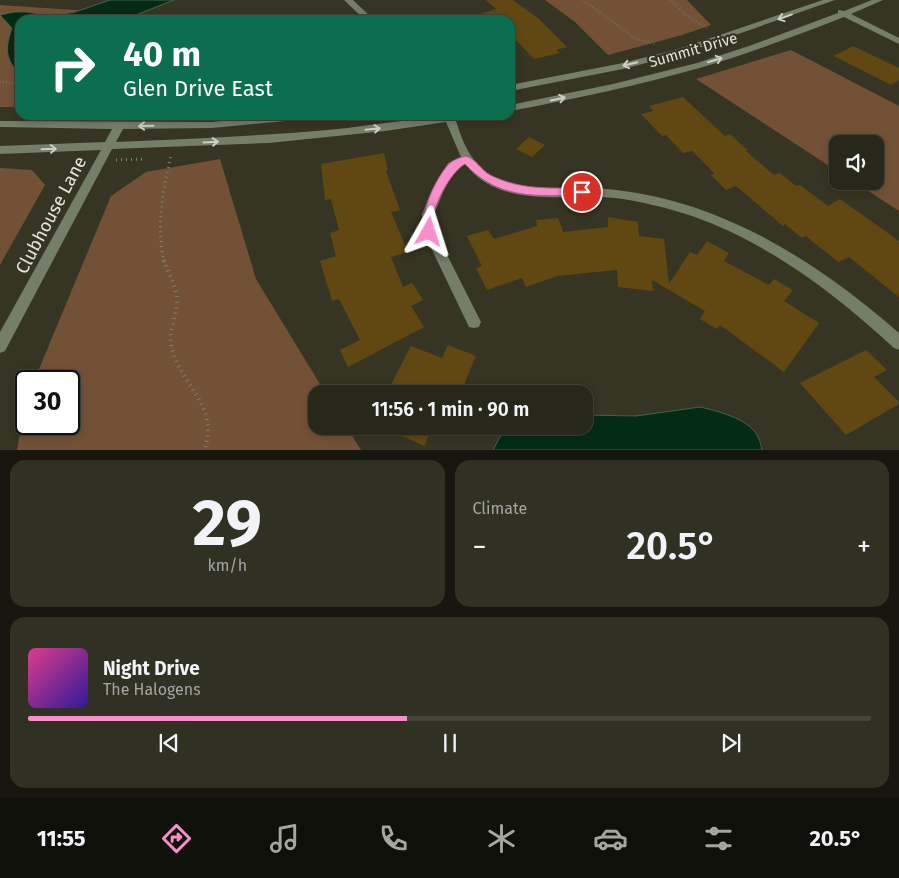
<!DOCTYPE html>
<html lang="en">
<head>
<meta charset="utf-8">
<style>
	body { margin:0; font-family:"Fira Sans",sans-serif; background:#303023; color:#f1f3f6; height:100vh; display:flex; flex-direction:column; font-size:19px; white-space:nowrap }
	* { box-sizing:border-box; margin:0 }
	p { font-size:16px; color:#a5a6a2 }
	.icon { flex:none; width:28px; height:28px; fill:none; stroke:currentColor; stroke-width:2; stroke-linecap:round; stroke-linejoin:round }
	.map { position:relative; height:450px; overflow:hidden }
	.panel { display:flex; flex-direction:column; gap:10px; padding:10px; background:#16160e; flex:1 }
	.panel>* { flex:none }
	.banner { position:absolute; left:15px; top:15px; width:500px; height:105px; border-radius:15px; box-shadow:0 2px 8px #0003,0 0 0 1px #444439; background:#0b6e4f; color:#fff; overflow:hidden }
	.buttons { position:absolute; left:829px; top:135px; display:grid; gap:10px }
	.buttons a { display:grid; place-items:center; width:55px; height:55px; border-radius:10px; background:#28281a; box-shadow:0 2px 8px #0003,0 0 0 1px #444439; font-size:25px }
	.speed { position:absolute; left:15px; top:370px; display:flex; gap:10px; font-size:25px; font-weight:700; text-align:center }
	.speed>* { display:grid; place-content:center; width:65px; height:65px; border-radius:50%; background:#28281a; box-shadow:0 2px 8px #0003,0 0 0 1px #444439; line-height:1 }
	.speed .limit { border:2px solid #111; border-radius:8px; background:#fff; color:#111 }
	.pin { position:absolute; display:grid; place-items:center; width:42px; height:42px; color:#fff; margin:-21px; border:2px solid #fff; border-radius:50%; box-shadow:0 1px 5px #0007 }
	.me { position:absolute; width:55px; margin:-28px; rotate:6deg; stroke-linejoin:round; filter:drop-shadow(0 0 4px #0008) }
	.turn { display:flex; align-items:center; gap:18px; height:105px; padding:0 25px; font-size:22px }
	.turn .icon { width:65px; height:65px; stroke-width:2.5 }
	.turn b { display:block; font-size:35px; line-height:42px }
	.big { font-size:38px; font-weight:600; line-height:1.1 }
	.panel .widget { flex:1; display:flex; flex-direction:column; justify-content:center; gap:8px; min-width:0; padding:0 18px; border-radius:15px; background:#303023 }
	.panel .dial { align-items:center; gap:0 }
	.dial b { font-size:65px; line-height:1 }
	.song { display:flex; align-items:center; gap:15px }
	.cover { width:60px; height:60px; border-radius:8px; background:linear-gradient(135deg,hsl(330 70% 55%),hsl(250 70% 35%)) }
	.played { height:5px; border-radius:2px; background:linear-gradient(90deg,#f98fca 45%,#444439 45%) }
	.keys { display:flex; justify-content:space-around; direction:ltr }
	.heat { display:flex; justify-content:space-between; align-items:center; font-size:28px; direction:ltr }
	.panel .tiles { flex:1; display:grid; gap:10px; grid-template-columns:1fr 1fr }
	.widget:last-child { grid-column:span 2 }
	.trip { position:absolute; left:308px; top:385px; width:285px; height:50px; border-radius:15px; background:#28281a; box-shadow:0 2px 8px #0003,0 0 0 1px #444439; font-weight:600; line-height:50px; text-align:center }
	.dock { display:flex; height:80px; justify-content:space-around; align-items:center; background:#10100a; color:#a5a6a2 }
	.dock .icon { width:35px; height:35px }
	.dock .active { color:#f98fca }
	.dock b { font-size:22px; color:#f1f3f6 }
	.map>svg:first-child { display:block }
	.green { fill:#735137 }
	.water { fill:#042c15; stroke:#476350 }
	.building { fill:#614812 }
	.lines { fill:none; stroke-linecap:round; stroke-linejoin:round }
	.path-far2 { stroke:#808070; stroke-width:2.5; stroke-dasharray:0.5 2.5; stroke-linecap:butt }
	.path-far1 { stroke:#808070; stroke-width:3; stroke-dasharray:1 4; stroke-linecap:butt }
	.path { stroke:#808070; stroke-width:4; stroke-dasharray:1 4.5; stroke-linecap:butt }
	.minor { fill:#747e69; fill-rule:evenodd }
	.oneway { stroke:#ced0c2 }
	.route { fill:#f98fca; stroke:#a25d83 }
	.labels { text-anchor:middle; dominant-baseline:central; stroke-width:4.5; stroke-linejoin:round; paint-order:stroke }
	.far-street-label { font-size:15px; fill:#e4e4d8; stroke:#363523 }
	.street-label { font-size:18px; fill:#e4e4d8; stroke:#363523 }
</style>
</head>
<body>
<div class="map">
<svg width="899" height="451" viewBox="0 0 899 451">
	<rect width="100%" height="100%" fill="#363523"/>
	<path class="green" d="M545 0H687L711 25 682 35 608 55 575 22Z
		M0 5 208 19V20H20V107H0Z
		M791 50 899 106V211L853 181H875V144H838L837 171 696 79Z
		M220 159 256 279 326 394H316V426H346L361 450H17L26 400V424H69V381H34L111 196 146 172Z
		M0 168 32 170 45 185 0 265Z"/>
	<path class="water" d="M110 0H174L123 20H20V69L14 68C4 53 7 44 12 28L0 15 14 12H27L51 16 75 12Z
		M700 407C717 411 747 418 757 435 760 439 761 446 762 450H493L506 426H584V415L636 416Z"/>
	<path class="building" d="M486 0H513L539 19 567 47 556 50 560 53 534 59 517 41 510 43V20H471V17L496 9Z
		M853 46 899 68V80L891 85 834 56Z
		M683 97 725 136 730 134 748 151H746L774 175 780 173 796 186 800 185 828 206 840 199 899 241V297L849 257 838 262 806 236 802 238 785 224 783 226 736 186 726 190 711 175 715 174 692 151 683 153 666 135 662 136 641 114 653 111 649 106Z
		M529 137 545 145 532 157 516 149Z
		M384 153 388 171H386L400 210 391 212 408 252 391 257 403 287 412 283 423 300 411 306 424 327 348 367 340 350 360 340 339 299 332 301 320 261 336 256 330 233 339 230 331 199 325 200 321 164Z
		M608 217 638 222 639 236 664 239 669 284 690 252 697 255 707 241 729 253 724 261 769 285 774 279 793 290 784 301 819 323 784 372 720 325 717 329 700 319 705 311 652 280 653 291 618 287 617 270 557 276 526 287 522 278 487 290 476 268 482 266 467 236 488 230 494 239 537 226 536 220 558 218 563 232 608 227Z
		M448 345 476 356 460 394H386L411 346 442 358Z
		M866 350 887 370 874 377 899 402V404L846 435 800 383Z
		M380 426H433L424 446Z"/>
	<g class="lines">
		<path class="path-far2" d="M583 0 636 39 656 44
			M671 0 685 14 707 28
			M0 82 20 84"/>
		<path class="path-far1" d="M116 160 145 159
			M164 262C156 225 163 191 171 155"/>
		<path class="path" d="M164 260C168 274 177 286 177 300 177 317 167 333 172 349 183 389 220 405 204 451"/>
		<path class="minor" d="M344 0H353L374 20H365Z
			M823 0H835L684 53 623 69 510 91V85L623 63 678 49Z
			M872 0H883L851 14 899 38V44L844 17C797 35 751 53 703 67 640 85 575 99 510 111V105L613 84 697 63 749 46 838 13V10L844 11Z
			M282 115H322L317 118 212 128 123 129 116 142C187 139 258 136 328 130 379 125 429 115 478 115L473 118 456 121C463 144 473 167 496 178 534 196 576 185 616 190 724 202 819 263 899 333V350L894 348C834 293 769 243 692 216 667 208 641 201 615 198 565 193 501 210 465 164L456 169 444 190 434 214 435 231 481 322 479 327 474 328 469 327 423 231 422 214 432 190 448 163 461 157 446 122 385 131 269 143 112 149 5 351 0 353V332L101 150 0 154V146L105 142 112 129 0 127V121L212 122Z"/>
	</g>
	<defs><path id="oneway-shaft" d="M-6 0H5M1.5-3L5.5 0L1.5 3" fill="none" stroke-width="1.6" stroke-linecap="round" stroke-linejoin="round" transform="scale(1.25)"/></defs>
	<g class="oneway">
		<use href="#oneway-shaft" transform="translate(785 17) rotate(160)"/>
		<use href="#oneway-shaft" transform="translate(715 60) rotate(-17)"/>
		<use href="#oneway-shaft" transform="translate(630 64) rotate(166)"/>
		<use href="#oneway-shaft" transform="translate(558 99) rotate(-11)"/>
		<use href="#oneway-shaft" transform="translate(146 126) rotate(179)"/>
		<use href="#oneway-shaft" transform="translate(373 129) rotate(-6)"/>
		<use href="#oneway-shaft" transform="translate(211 142) rotate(-3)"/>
		<use href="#oneway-shaft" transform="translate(49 149) rotate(-2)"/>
	</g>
	<path class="route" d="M466 156C476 159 481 170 490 175 521 190 548 188 582 188L587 192 582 195C537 196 498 200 465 164 452 171 436 200 434 215 433 222 436 228 433 235H425C417 217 436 178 448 165 452 160 461 157 466 156Z"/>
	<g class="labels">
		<g class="far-street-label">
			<text transform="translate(693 50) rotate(-16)">Summit Drive</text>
		</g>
		<g class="street-label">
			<text transform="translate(51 215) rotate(-62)">Clubhouse Lane</text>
		</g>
	</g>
</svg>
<div class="buttons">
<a><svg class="icon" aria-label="sound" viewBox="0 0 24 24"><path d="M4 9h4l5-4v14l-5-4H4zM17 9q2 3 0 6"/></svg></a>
</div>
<div class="speed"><div class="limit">30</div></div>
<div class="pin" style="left:582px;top:192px;background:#d93025"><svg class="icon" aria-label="arrive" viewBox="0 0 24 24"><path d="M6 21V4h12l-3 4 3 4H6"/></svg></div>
<svg class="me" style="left:429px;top:232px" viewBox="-20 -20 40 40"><path d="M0-17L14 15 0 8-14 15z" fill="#f98fca" stroke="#fff" stroke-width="4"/></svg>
<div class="trip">11:56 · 1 min · 90 m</div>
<div class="banner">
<div class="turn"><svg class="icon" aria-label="right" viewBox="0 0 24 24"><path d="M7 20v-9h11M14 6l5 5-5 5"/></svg><div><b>40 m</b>Glen Drive East</div></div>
</div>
</div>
<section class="panel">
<div class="tiles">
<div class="widget dial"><b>29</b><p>km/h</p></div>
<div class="widget"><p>Climate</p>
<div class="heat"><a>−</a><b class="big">20.5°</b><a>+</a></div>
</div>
<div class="widget">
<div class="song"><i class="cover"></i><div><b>Night Drive</b><p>The Halogens</p></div></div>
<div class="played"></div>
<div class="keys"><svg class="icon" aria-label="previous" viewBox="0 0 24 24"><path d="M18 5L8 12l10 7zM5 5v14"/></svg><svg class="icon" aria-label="pause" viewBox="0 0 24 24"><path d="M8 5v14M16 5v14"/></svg><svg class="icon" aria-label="next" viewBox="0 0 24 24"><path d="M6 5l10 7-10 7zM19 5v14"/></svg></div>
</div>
</div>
</section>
<nav class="dock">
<b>11:55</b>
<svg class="icon active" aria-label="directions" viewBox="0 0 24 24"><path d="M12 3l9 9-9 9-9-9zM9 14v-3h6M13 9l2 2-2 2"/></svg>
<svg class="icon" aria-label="music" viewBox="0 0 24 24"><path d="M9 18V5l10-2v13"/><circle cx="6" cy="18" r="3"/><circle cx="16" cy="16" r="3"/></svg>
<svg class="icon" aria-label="phone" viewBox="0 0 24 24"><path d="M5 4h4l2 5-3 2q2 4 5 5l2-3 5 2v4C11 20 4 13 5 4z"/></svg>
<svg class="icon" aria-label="climate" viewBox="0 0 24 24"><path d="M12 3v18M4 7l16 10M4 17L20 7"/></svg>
<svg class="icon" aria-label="car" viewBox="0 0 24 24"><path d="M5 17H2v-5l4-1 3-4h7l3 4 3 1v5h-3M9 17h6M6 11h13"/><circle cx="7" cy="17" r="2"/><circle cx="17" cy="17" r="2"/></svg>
<svg class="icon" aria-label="filters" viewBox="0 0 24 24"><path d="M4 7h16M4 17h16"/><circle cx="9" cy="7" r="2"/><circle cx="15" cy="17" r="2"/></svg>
<b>20.5°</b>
</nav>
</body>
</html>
